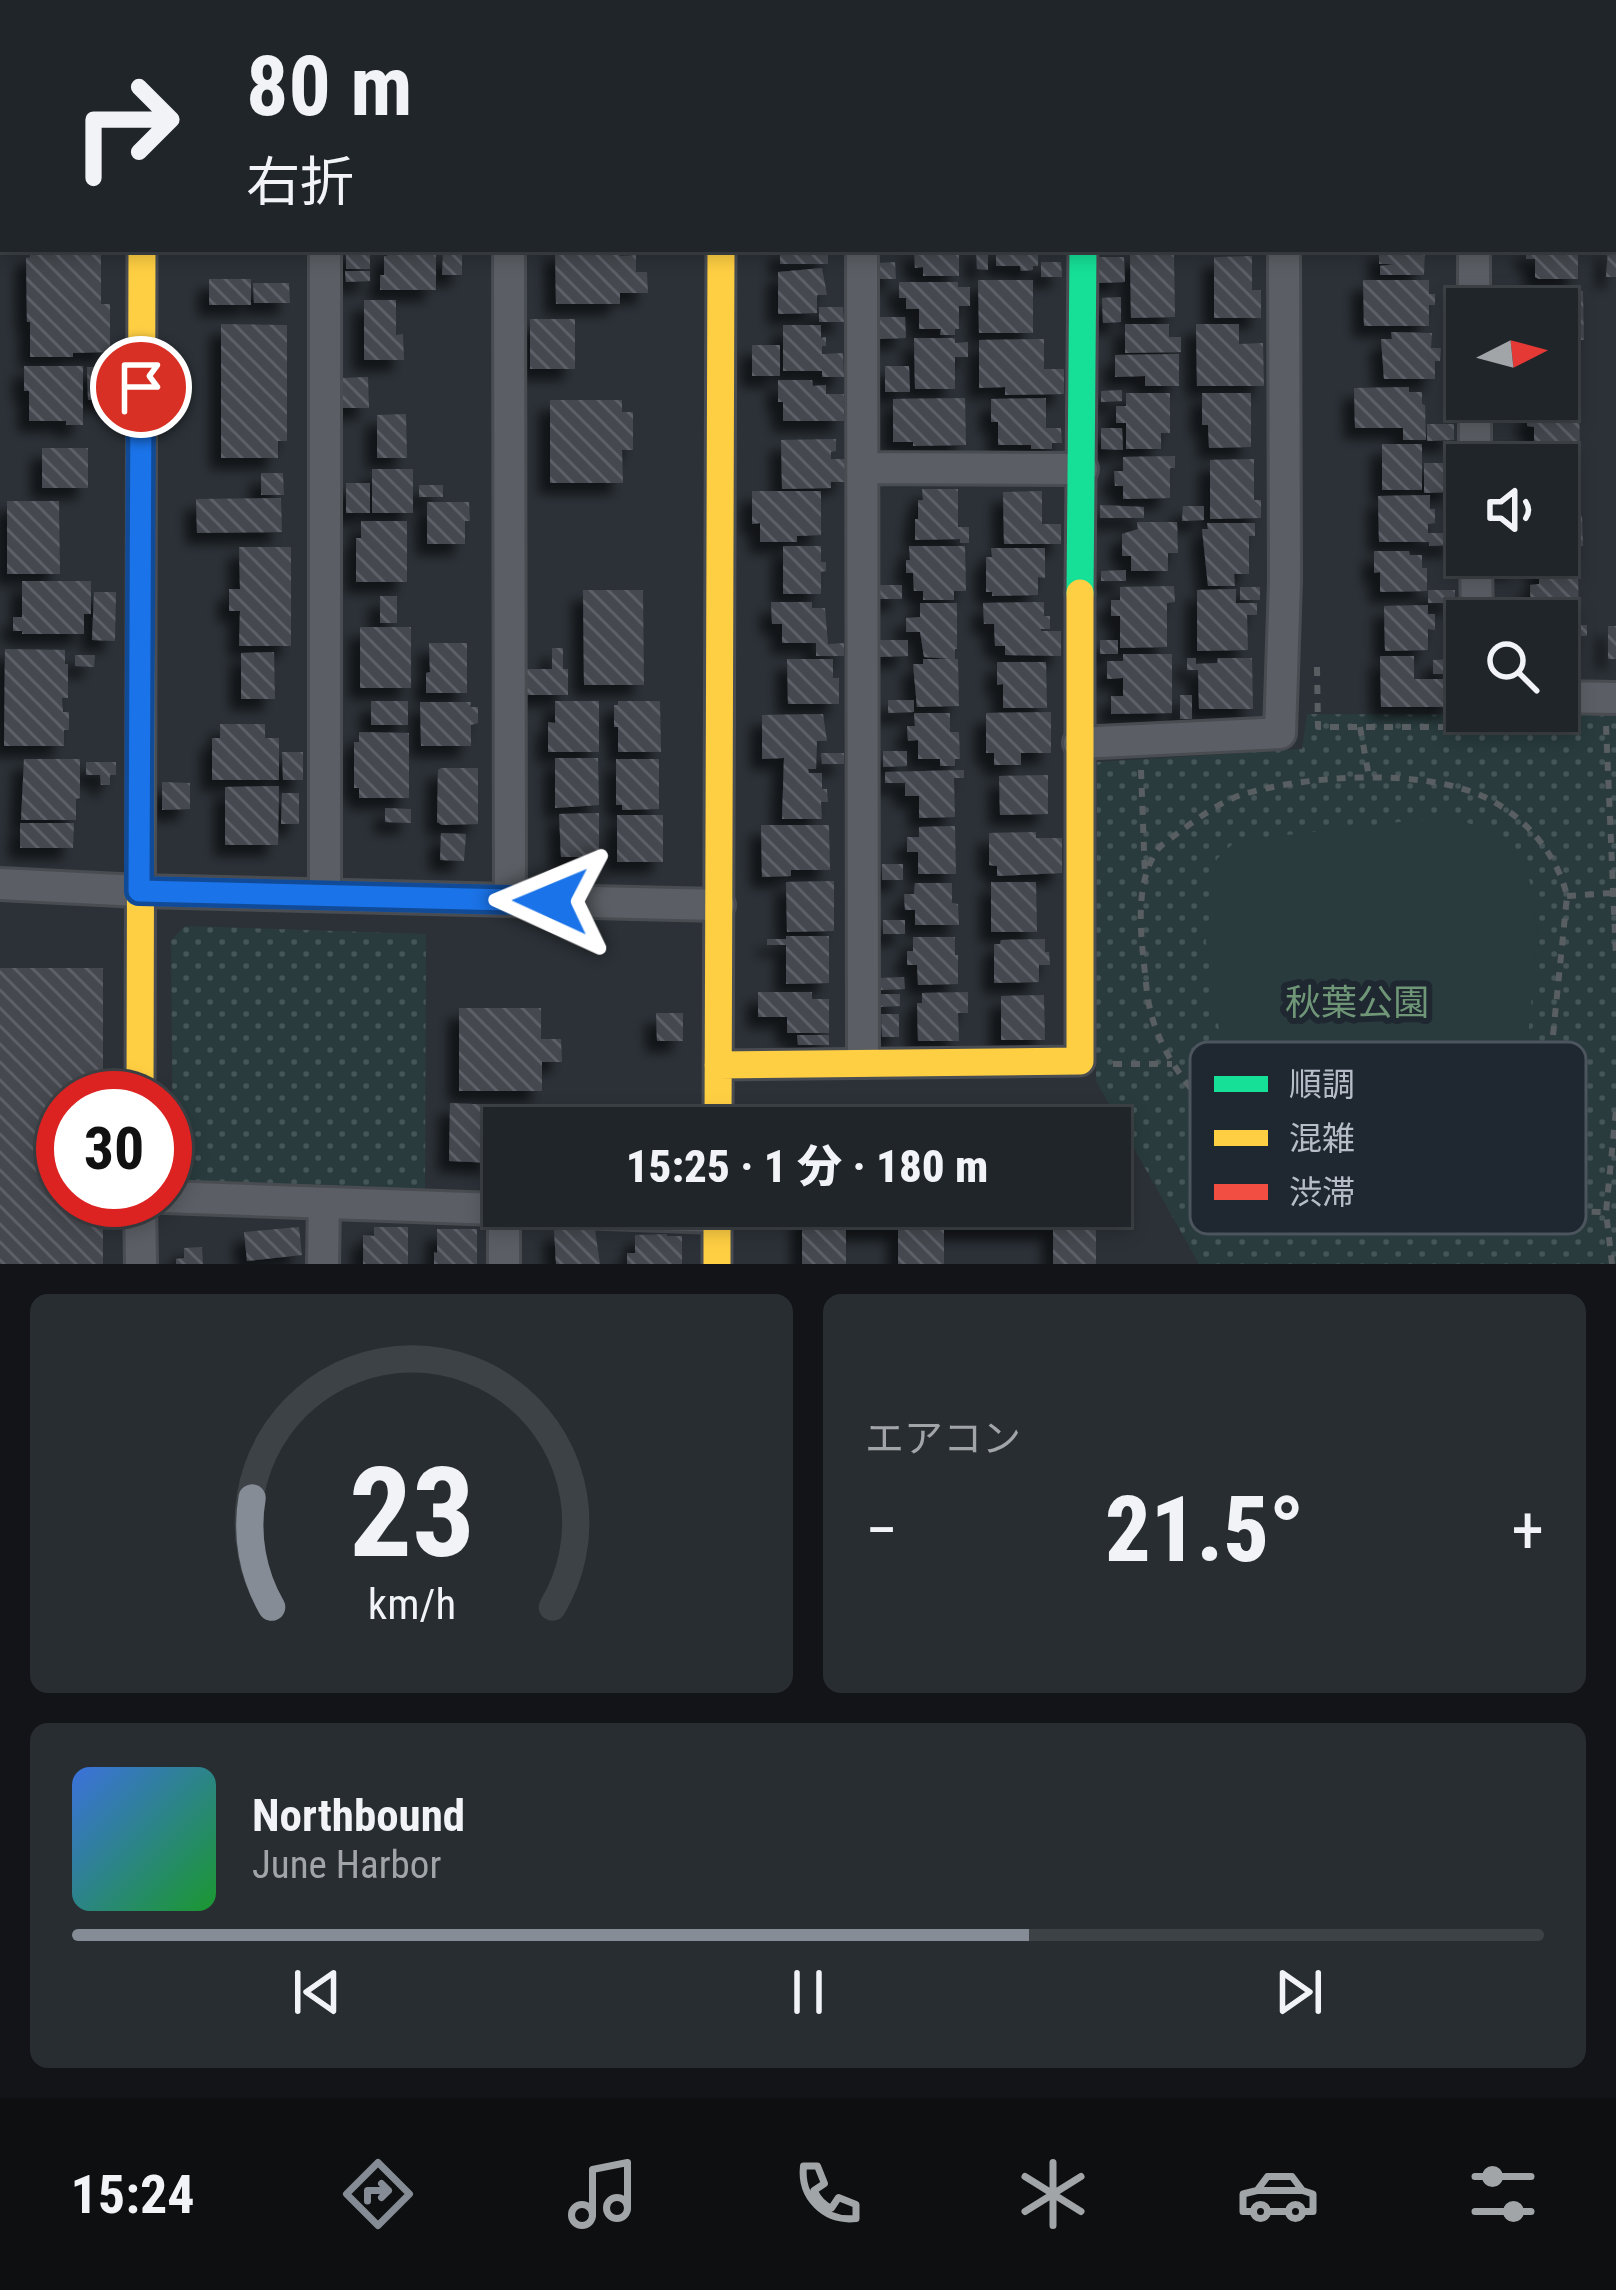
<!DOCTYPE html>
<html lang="ja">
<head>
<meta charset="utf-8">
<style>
	body { margin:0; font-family:"Roboto Condensed","Noto Sans JP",sans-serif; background:#282d31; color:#f1f3f6; height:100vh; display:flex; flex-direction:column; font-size:45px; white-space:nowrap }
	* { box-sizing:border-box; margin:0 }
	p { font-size:39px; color:#a2a5a8 }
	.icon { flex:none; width:66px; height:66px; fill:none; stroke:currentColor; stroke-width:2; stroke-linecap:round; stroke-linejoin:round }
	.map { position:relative; height:1264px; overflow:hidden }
	.side { display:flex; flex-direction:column; gap:30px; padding:30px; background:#121417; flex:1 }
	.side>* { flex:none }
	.banner { position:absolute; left:0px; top:0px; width:1617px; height:252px; box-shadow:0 6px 18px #0003,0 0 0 3px #3d4246; background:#202529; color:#f1f3f6; overflow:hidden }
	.needle { width:78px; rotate:84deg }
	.tools { position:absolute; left:1446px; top:288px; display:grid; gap:24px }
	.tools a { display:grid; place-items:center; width:132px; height:132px; border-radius:0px; background:#202529; box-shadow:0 6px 18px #0003,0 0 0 3px #3d4246; font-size:60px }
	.speed { position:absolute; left:36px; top:1071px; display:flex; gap:24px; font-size:60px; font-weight:700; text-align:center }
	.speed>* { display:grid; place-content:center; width:156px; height:156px; border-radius:50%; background:#202529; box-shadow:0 6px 18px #0003,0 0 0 3px #3d4246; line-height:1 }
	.speed .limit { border:18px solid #d22; background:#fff; color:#111 }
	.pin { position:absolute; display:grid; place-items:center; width:102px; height:102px; color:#fff; margin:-51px; border:6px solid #fff; border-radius:50%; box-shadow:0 3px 12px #0007 }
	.me { position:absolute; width:132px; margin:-66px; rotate:271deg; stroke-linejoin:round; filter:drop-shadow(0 0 9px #0008) }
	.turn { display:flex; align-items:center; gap:42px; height:252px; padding:0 48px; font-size:54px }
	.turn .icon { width:156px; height:156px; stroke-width:2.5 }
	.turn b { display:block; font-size:84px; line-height:102px }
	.big { font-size:90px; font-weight:800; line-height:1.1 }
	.side .widget { flex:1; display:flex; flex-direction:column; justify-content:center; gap:18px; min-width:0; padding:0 42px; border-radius:18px; background:#282d31 }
	.side .dial { align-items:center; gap:0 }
	.dial svg { height:312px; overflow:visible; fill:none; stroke:#3d4246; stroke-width:7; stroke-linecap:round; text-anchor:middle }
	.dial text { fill:#f1f3f6; stroke:none }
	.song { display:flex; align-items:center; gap:36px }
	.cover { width:144px; height:144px; border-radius:18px; background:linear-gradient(135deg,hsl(220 70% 55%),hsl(130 70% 35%)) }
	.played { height:12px; border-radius:6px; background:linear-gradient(90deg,#858c95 65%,#3d4246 65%) }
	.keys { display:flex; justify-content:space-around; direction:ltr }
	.heat { display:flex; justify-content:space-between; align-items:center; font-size:66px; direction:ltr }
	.side .tiles { flex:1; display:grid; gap:30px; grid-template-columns:1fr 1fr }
	.widget:last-child { grid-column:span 2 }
	.trip { position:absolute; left:483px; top:1107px; width:648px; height:120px; border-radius:0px; background:#202529; box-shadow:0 6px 18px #0003,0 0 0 3px #3d4246; font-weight:800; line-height:120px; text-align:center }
	.tabs { display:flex; height:192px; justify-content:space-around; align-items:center; background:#0d0f10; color:#a2a5a8 }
	.tabs .icon { width:84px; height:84px }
	.tabs .current { color:#858c95 }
	.tabs b { font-size:54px; color:#f1f3f6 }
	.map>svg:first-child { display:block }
	.park { fill:url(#park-dots) }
	.pitch { fill:#293b3d }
	.building { fill:url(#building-back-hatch); filter:url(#shadow) }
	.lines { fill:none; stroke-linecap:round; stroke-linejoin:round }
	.lane-casing { stroke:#494d52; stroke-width:21 }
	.street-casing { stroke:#494d52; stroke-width:36 }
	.fast-casing { stroke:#494d52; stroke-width:33 }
	.slow-casing { stroke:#494d52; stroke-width:33 }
	.jam-casing { stroke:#494d52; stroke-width:33 }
	.path { stroke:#595e62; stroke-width:6; stroke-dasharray:9 9; stroke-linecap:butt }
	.lane { stroke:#5b5f65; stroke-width:15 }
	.street { stroke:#5b5f65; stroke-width:30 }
	.fast { stroke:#16e098; stroke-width:27 }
	.slow { stroke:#ffcf43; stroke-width:27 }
	.jam { stroke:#f24e42; stroke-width:27 }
	.route-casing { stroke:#114b97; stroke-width:30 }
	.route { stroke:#1a73e8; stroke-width:21 }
	.labels { text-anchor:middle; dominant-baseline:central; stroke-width:12; stroke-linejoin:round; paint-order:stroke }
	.park-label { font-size:36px; fill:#6f9777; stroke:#1f2731 }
	.key { fill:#1f2731; stroke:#4c545e; stroke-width:3 }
	.key-label { font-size:33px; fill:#b6bdc8 }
</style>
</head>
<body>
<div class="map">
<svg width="1616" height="1264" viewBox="0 0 1616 1264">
	<defs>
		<pattern id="park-dots" width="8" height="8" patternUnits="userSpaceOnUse" patternTransform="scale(3)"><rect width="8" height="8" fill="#293b3d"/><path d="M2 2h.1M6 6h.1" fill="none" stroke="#465558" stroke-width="1.8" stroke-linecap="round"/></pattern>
		<pattern id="building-back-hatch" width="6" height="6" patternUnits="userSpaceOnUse" patternTransform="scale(3)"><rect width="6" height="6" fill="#44494f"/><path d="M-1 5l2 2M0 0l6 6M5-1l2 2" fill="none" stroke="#5d6167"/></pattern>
		<filter id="shadow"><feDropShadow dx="-11" dy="11" stdDeviation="6" flood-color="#0009"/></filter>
	</defs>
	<rect width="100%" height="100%" fill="#2b3137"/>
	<path class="park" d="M1307 714 1616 715V1264H1199L1096 1081 1097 762 1302 749Z
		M185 926 426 934 425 1191 182 1182 173 1174 171 940Z"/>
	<path class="pitch" d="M1443 817C1557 836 1538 929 1530 1017 1525 1063 1521 1110 1516 1156L1508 1171 1494 1180 1435 1186 1386 1185 1342 1170 1286 1134 1243 1087 1221 1042 1206 942 1217 859 1236 841Z"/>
	<path class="building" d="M346 249H370V269H346Z
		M555 249H620V256L636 255V272H647L648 293H620V304H556Z
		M780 249H828V264H780Z
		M914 249H959V276H923V267L915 268Z
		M976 249H988V270L977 269Z
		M996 249H1038V266H1033V270L1021 271 1020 266H996Z
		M1379 249H1425L1424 275H1380V266L1394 264H1379Z
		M1526 249H1578V279H1539L1535 277V259H1526Z
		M1608 249H1616V277H1606Z
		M387 250H436V290H380V275H384V256H387Z
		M30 253H101V304H110V352L73 353V357H30V322H27L26 258 30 257Z
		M443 253H462V275H442Z
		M1130 254H1174L1175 317 1131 318Z
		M1252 256V290H1261V318H1214V257Z
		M1099 257H1124L1125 282 1099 283Z
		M895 262 896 279H880L879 263Z
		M1041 262H1061L1062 277H1041Z
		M822 268 827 295H817V313L778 314V272Z
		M345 271H370V281L346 282Z
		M209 279H251V305H209Z
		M978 280H1033V333H979Z
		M1363 280H1429V294H1435V305H1429V326H1364Z
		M899 282H958V287H970V306H959V329H955V335H940L941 329H919V309H906V298H899Z
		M253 283H289L290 303H254Z
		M1524 287H1578V291H1583L1584 340H1557V309H1524Z
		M1121 297V322L1103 323 1102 298Z
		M364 300H396V335L403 334 404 360H364Z
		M819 307H843L844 322H819Z
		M879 317H905L906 338 879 339Z
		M530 319H575V369H530Z
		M221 324 287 325V441H278V458H221Z
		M1125 324H1169V337H1181V352L1125 353Z
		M1196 324H1239V344L1263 343 1264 386H1197Z
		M783 325H821V338L826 337V346H822V354L843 353 844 377H822V371H783Z
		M1391 332 1432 333 1431 348H1441L1440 361H1435V379H1384L1381 339H1392Z
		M914 338H955V343L968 342V357H955V389H915Z
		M1044 339V369H1064V394L1005 395V387L979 388V340Z
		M752 345H780V376H752Z
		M1557 345H1572V354H1580V376H1575V393H1572V398H1557Z
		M1179 354V386H1145V376L1115 377V355Z
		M24 366H83V425H66V421H29V391H24Z
		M885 366H909L910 392H885Z
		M87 367H120V400H88Z
		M368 377 369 408H341L340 378Z
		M778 380H812L813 386 826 385V394H844V421H783V402H778Z
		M1409 387V392H1422V404L1425 405 1426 440H1403V428H1355L1354 388Z
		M1122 390V401L1101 402V391Z
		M1126 393H1170V433H1161V449H1126V423H1116V406H1126Z
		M1202 393H1251V447L1209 448 1208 425H1202Z
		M965 398 966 445 913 446V442H893V399Z
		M1046 398V428H1061L1062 443H1052V449H1031V445H998V422H991V399Z
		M550 400H622V412H633V450H622L623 483H550Z
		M1567 401V407L1579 406 1580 448H1534V427L1527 426V415L1534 414V402Z
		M406 414 407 458H377V415Z
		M1427 424H1454V440L1427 441Z
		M1101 428H1122L1123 450 1101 449Z
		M836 439V451L831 452V459H845V482H831V488L782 489 781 440Z
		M1382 444H1422V490H1382Z
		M42 448H88V488H42Z
		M1175 456V468H1170V498L1123 499V486H1115L1114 471H1123V457Z
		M1573 458 1576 503H1557V465H1532V459Z
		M1254 459V500H1261V518L1210 519V460Z
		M1424 463H1454V492L1424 493Z
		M372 469H413V513H372Z
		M261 473H283L284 495H261Z
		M346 483H370V513H346Z
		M419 485H443V497H419Z
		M922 489H958V527H969V543H960V539L915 540V519H918V500H923Z
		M752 491H821V535L797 536V542H760V523L752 524Z
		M1042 491V524H1061V544H1004L1003 492Z
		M1430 495V509H1435V523L1428 524V533H1455L1456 545 1429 546V542H1379L1378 496Z
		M281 498 282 532 197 533 196 499Z
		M7 501H59L60 574H7Z
		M427 502H469L470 521H465V544H427Z
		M1100 505 1144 507V518H1100Z
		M1183 506H1204V520L1182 521Z
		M1582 516 1583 546H1578L1579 562H1534V555H1557V517Z
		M361 521H407V582H356V538H361Z
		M1137 522H1177L1178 553H1168V571H1131V556H1122V534L1138 529Z
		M1207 523H1255V536H1249V574H1234L1235 586H1208L1202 529H1208Z
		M783 546H821V562H826V571L821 572V594H783Z
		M909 546H965L966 591H954V600H923V591H914L913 573H906V560H910Z
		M239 547H291V646H239L240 611H229V589H240Z
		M991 548H1045V578L1038 577V595L992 596V592H986V557H992Z
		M1374 551H1409L1410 555H1422V568H1427V591L1380 592V572L1374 573Z
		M1493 555H1518V567H1493Z
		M1568 564V571H1578L1579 618 1531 619 1530 585 1539 584V565Z
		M1126 570V581H1101V571Z
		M22 581H91V614H84V634H22V631H13V617H22Z
		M880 585H902V599H880Z
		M1174 586 1175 602 1167 603V647L1120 648V616H1111V600H1120V587Z
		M1240 587H1260V600H1240Z
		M1236 589V603H1257V615H1247L1248 650 1197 651V590Z
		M583 590H643L644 685H584Z
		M1428 590H1455V603H1428Z
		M94 592H116L115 641 92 640Z
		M380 596H397V623H380Z
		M771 602H812V608H825L828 644 844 643V656H816V643H782V624H772Z
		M1044 602V616H1050V629H1041V631H1061V656L1005 655V646H995L994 624H984L983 603Z
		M920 603H957V649H955V659H958L959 706 917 707 913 664H923V659H951L924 657 920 632H906V618L920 617Z
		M1428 605V614H1435V630L1428 629V650L1385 651 1384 606Z
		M1557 625H1587V636H1580V672H1557Z
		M1608 626H1616V659H1608Z
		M360 627H411V688H360Z
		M880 640H908V656L880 657Z
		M1100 640H1118V654H1100Z
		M429 643H467V693H426V673L430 672Z
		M552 648H563V669H568V695H527V669H552Z
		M5 649 65 650V664H68V698H62L63 712H69V730H64V746H4Z
		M274 652 275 699H241V653Z
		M1123 654H1172V713L1111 714V696H1123V678L1107 679V661H1123Z
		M75 655H95L94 667 75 666Z
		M1380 656H1414V679H1453V707H1381Z
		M1187 658H1196V664L1217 663 1218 658H1252L1253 709H1199L1198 670H1187Z
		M787 659H833V678H839V704H788Z
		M1454 659 1455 674H1433V660Z
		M997 662H1046L1047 708H1003V684L997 685Z
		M1180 695H1192V719H1180Z
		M888 700H914V712L888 713Z
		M371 701H408V725H371Z
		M555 701H599V752H548V722L555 723Z
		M618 701H660L661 752H618V727H614V705H618Z
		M420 702H471L470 707H478V723L471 725V746H421Z
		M1051 712V753H1021V765H994V753H986V713Z
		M914 713H950V732H959L960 759H955V766H940V759H918V740L908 741 907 726H915Z
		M823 714 827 741H817L816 769H808L809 773H822V789H827L828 802H821L822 819H782L784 758 762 759V715Z
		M220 724H265V738H279V780H212V738H220Z
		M359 732 409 733V798H359V788H354V742H359Z
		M883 751H907V766L883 767Z
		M282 752H303V780H283Z
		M821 753H844V764H822Z
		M555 758H598L599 805 555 808Z
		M24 759H80V798L76 799V820H21Z
		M616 759H659V809L622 810V805H616Z
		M86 762H116V775H110V785H101L100 775H86Z
		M441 768H478V824L442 825 437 822 438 770Z
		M964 770V778H954L955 817 919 818V796H905V783H885V772Z
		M1048 775V814L1000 815 999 776Z
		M162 782 190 783V809L162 810Z
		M279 786 278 845H225V787Z
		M282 793H299V824H281Z
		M385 808 411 809V823L385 822Z
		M599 813V857H561L559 814Z
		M617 815H663V862H617Z
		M20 823H74L73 848H20Z
		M761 825H829L830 870H791V876L762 877Z
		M955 826 956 874H918V852H907V837H919V827Z
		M1036 832V838H1062V873L997 876V866L989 865V833Z
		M441 833 466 834 464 861 440 860Z
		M882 864H903V880H882Z
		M834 881V931L787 932 786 882Z
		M991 882H1036L1037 932H991Z
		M915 883H952V903L958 904 959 925H915V910H905L904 894H914Z
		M883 920H905V934H883Z
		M786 936H829V983L786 984V945H767V939H786Z
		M913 937H955V955H958V984L918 985 917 965H907V951H913Z
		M1045 939V952H1049L1050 965H1039V982L994 983V944H1000L1001 940Z
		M0 968H103V1098H63V1200H103V1264H0Z
		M904 977 905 989 881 990 880 978Z
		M758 992H812V999H829V1033H787V1017H758Z
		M968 992V1013H958L959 1041H918L917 1003H922V993Z
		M881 994H900V1006L881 1007Z
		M1044 995 1045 1040H1001V996Z
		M459 1008H541V1039H561L562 1062H542V1091H459Z
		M656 1013H683V1041H657Z
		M881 1014H899V1037H882Z
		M797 1035H829V1045H798Z
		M450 1103 495 1105 493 1163 449 1161Z
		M505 1107 540 1108 539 1128 504 1127Z
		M552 1108 585 1110V1128H551Z
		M599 1109 633 1110 632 1128H599Z
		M643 1110 683 1111V1128H642Z
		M840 1117H908V1123L1102 1122V1128H802V1122L840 1121Z
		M802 1206H1096V1264H1053V1229H944V1264H898V1229L846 1230V1264H802Z
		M299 1227 302 1255 247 1261 244 1232Z
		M374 1227H408V1264H363V1235L374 1236Z
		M437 1229H477V1264H434V1252L437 1253Z
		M554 1230H595L600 1264H556Z
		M667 1234V1236H682V1264H627V1253H635V1235Z
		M202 1247 203 1264H176V1259L184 1258V1248Z"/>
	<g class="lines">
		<g class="lane-casing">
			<path id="lane" d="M419 3V0"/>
		</g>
		<g class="street-casing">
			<path id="street" d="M143 0V3
				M1284 3V0
				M0 28H3
				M1614 45H1616
				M509 249 510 900
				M862 249 863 1062
				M1474 249V309
				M1475 399V465
				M863 468 1082 469
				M1476 555 1477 621
				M1557 697 1616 698
				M1079 743 1280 733 1285 581 1284 249
				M0 884 139 891 719 905
				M325 895V249
				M165 1197 717 1217
				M140 1200 141 1264
				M323 1264 324 1203
				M504 1264V1210"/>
		</g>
		<g class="fast-casing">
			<path id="fast" d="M1080 593 1083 249"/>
		</g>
		<g class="slow-casing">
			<path id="slow" d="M718 1065 1080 1061V593
				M140 1098 142 249
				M718 1128 721 249
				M717 1206V1264"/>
		</g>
		<g class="jam-casing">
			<path id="jam" d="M722 0V3"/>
		</g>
		<path class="path" d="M1317 667 1318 727H1544
			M1606 726 1616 957
			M1360 727 1369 777
			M1141 770 1145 877
			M1567 896 1612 893
			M1113 1064H1172
			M1509 1208C1538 1186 1541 1140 1548 1106
			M1574 1212 1549 1102 1551 1055 1567 896C1557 853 1523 814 1482 796 1421 768 1305 775 1241 795 1220 802 1197 819 1179 832 1173 837 1163 843 1158 849 1132 886 1142 942 1146 983 1150 1032 1171 1066 1203 1103 1236 1142 1293 1185 1344 1199 1388 1211 1433 1210 1479 1211 1521 1211 1563 1211 1606 1212
			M1612 1264 1606 1212 1616 1110"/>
		<use href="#lane" class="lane"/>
		<use href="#street" class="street"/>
		<use href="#fast" class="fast"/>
		<use href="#slow" class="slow"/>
		<use href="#jam" class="jam"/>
	</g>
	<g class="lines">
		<g class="route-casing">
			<path id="route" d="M141 387 139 891 551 901"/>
		</g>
		<use href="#route" class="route"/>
	</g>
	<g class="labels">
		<g class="park-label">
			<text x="1357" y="1003">秋葉公園</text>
		</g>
	</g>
	<rect x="1190" y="1042" width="396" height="192" rx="18" class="key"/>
	<rect x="1214" y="1076" width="54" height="16" fill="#16e098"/>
	<rect x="1214" y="1130" width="54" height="16" fill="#ffcf43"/>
	<rect x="1214" y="1184" width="54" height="16" fill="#f24e42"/>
	<g class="key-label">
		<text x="1289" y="1096">順調</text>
		<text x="1289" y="1150">混雑</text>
		<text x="1289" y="1204">渋滞</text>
	</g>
</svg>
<div class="tools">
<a><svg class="needle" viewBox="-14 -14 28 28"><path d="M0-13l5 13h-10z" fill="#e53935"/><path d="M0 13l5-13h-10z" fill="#a2a5a8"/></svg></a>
<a><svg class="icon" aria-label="sound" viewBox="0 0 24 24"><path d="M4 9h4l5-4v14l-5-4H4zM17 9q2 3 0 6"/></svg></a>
<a><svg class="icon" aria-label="search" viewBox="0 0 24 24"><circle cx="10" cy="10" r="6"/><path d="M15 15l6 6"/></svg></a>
</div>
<div class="speed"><div class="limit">30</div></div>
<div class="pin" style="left:141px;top:387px;background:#d93025"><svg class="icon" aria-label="arrive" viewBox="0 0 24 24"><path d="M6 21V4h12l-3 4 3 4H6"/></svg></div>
<svg class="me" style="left:551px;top:901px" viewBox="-20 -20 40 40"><path d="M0-17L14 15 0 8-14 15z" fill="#1a73e8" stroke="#fff" stroke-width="4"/></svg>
<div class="trip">15:25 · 1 分 · 180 m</div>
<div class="banner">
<div class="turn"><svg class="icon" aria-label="right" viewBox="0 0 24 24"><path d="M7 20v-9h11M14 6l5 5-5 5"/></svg><div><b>80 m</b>右折</div></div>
</div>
</div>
<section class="side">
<div class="tiles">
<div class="widget dial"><svg viewBox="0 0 100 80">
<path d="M14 69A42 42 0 1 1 86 69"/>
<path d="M14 69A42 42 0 0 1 9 41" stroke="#858c95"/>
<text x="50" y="56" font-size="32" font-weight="700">23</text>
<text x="50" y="72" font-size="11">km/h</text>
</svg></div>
<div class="widget"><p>エアコン</p>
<div class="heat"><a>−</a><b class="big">21.5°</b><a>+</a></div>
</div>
<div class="widget">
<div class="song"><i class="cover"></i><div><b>Northbound</b><p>June Harbor</p></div></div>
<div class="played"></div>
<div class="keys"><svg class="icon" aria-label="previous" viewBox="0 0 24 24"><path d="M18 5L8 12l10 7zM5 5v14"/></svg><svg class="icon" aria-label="pause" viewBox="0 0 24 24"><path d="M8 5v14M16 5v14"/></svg><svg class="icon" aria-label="next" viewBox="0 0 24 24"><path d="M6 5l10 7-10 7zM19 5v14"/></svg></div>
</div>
</div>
</section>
<nav class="tabs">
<b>15:24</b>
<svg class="icon current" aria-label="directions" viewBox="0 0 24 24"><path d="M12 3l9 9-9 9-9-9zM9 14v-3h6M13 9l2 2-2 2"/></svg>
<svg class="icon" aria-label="music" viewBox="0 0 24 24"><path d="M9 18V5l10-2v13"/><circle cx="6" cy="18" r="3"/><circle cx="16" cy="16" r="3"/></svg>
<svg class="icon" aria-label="phone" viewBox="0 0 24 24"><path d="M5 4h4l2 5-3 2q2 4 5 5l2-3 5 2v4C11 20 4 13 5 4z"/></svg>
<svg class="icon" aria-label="climate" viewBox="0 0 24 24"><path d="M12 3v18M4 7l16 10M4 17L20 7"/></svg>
<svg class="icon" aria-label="car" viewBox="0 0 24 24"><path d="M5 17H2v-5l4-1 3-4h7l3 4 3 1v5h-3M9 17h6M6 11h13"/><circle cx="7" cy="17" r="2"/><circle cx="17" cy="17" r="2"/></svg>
<svg class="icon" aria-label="filters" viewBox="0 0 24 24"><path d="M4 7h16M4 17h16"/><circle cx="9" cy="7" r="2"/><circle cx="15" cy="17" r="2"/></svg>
</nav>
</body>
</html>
